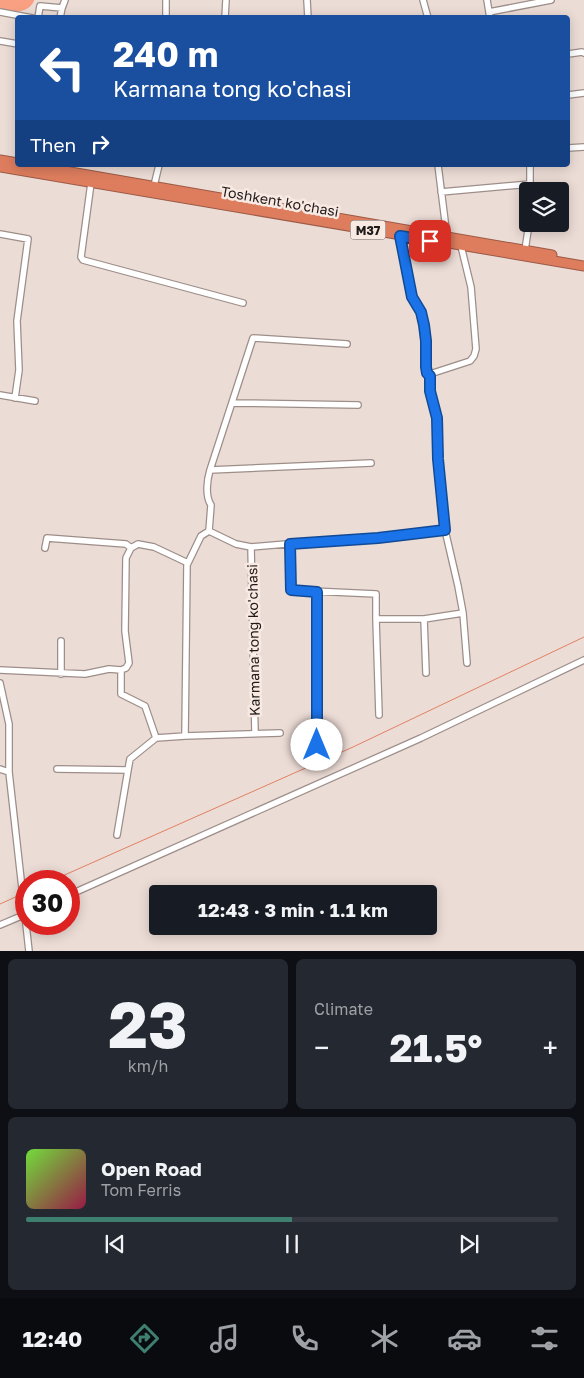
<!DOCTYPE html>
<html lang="en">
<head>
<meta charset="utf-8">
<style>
	body { margin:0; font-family:"Golos Text",sans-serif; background:#242831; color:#f1f3f6; height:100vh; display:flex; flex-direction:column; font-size:19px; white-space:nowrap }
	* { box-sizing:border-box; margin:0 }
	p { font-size:16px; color:#9ea1a6 }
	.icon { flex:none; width:28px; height:28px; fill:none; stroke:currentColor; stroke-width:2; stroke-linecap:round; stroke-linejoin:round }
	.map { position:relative; height:951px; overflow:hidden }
	.sheet { display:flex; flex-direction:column; gap:8px; padding:8px; background:#0d0f14; flex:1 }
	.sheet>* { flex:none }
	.banner { position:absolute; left:15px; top:15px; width:555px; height:152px; border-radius:5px; box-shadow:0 2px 12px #0003; background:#1a4fa0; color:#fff; overflow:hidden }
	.controls { position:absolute; left:519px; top:182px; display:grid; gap:10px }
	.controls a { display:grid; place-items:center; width:50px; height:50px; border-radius:5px; background:#171b24; box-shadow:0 2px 12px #0003; font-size:25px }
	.speed { position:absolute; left:15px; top:870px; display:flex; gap:10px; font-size:25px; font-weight:700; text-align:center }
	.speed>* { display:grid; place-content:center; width:65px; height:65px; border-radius:50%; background:#171b24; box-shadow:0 2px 12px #0003; line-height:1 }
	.speed .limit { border:8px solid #d22; background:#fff; color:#111 }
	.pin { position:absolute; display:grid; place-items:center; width:42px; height:42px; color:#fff; margin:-21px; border-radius:10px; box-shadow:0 2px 8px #0006 }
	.me { position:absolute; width:55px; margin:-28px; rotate:0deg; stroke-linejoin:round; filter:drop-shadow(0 0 4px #0008) }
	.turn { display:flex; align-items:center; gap:18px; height:105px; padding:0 15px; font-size:22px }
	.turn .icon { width:65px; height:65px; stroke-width:2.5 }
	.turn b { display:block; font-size:35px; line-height:42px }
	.then { display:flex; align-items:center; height:48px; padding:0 15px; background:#0003; gap:10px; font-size:19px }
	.big { font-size:38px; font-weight:700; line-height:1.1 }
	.sheet .widget { flex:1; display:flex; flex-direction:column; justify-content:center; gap:8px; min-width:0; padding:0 18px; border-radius:8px; background:#242831 }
	.sheet .dial { align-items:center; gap:0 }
	.dial b { font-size:65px; line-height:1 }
	.song { display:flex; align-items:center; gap:15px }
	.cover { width:60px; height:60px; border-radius:8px; background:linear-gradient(135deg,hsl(100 70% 55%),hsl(340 70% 35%)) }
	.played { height:5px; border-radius:2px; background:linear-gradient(90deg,#3e7f6f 50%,#363941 50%) }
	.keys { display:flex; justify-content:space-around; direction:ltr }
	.heat { display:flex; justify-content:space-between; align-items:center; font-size:28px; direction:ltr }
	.sheet .tiles { flex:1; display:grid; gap:8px; grid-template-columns:1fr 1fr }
	.widget:last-child { grid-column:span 2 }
	.trip { position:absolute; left:149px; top:885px; width:288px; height:50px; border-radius:5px; background:#171b24; box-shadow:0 2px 12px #0003; font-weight:700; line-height:50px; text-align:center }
	.dock { display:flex; height:80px; justify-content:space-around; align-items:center; background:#090b0e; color:#9ea1a6 }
	.dock .icon { width:35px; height:35px }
	.dock .on { color:#3e7f6f }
	.dock b { font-size:22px; color:#f1f3f6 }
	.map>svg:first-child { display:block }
	.green { fill:#f9a083 }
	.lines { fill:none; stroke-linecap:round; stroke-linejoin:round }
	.stream { stroke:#e28162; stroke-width:1 }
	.minor-casing { stroke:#9d8e89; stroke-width:8 }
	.highway-casing { stroke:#9b5a46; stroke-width:11 }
	.minor { stroke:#fff; stroke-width:5.5 }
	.highway { stroke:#dd7d5e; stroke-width:9 }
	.route-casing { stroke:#114b97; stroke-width:12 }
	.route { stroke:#1a73e8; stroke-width:9 }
	.labels { text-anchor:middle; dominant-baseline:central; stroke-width:5; stroke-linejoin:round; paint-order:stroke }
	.shield { fill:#f9e9e3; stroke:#615856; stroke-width:1 }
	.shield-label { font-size:12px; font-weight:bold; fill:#201a19 }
	.street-label { font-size:14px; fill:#201a19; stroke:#f9e9e3 }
</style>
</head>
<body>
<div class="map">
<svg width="584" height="951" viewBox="0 0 584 951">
	<rect width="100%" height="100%" fill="#ecdcd6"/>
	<path class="green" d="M0 0H34V1C28 14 12 12 0 11Z"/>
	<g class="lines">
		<path class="stream" d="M51 881 353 747 584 637
			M0 904 20 895"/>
		<g class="minor-casing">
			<path id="minor" d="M307 0 308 18
				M423 0 428 18
				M487 0 490 18
				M0 12 32 18
				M489 12 551 0
				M38 18 40 6 62 8 65 0
				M60 18 62 8
				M166 18V0
				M225 18 226 0
				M0 41 18 44
				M568 54 582 52 584 53
				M568 95 584 93
				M568 148 584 147
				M438 165 447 237
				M91 183 81 257 83 260 243 303
				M153 190 159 165
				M530 191V165
				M441 192 530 184
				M0 234 28 239 17 321 19 370 15 398
				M400 236 412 297 421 312 423 325 426 341V367L427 373 430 376
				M525 250 529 224
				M0 395 35 401
				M233 403 358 405
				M210 470 253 338 347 344
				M445 530 458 586 463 613 467 663
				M209 531 236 544 251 547 321 541 378 538 445 530 438 459 437 418 429 391V379L430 374 470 361 474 356 476 349 471 287 461 246
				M209 531 211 505C205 496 207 480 210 470L371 463
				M290 544 291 590 376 594V619H424L463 613
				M251 547 255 733
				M45 548 47 538 126 544 131 548
				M317 592V745
				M376 619 379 715
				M424 619 426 673
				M0 670 85 674 109 669 121 670V694L145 706 156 738 185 736 187 565 201 536 209 531
				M121 670 126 668 129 663 125 631 126 558 131 548 138 544 154 547 188 563
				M61 674V641
				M0 683 9 724V772L29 951
				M185 736 280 733
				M0 769 9 772
				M57 769 128 770 130 759 156 738
				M117 835 128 770
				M69 895 421 738 584 660
				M0 925 26 914"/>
		</g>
		<g class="highway-casing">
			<path id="highway" d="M0 160 18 163
				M30 165 552 255
				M0 167 584 266"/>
		</g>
		<use href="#minor" class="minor"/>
		<use href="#highway" class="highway"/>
	</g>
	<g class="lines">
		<g class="route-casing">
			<path id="route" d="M317 745V592L291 590 290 544 378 538 445 530 438 459 437 418 430 391V376L427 373 426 367V341L424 325 421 312 412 297 400 236 430 241"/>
		</g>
		<use href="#route" class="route"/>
	</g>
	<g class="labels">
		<rect class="shield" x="350.5" y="220.5" width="35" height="19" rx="4"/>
		<g class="shield-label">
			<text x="368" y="230">M37</text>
		</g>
		<g class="street-label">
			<text transform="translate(280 201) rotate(10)">Toshkent ko'chasi</text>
			<text transform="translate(253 640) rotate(-91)">Karmana tong ko'chasi</text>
		</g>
	</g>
</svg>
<div class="controls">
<a><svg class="icon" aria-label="layers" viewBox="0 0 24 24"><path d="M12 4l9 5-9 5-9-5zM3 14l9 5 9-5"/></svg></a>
</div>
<div class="speed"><div class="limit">30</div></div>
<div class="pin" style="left:430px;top:241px;background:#d93025"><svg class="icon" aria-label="arrive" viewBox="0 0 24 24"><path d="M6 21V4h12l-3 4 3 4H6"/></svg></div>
<svg class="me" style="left:317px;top:745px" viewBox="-20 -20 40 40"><circle r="19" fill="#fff"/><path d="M0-13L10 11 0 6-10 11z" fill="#1a73e8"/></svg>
<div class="trip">12:43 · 3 min · 1.1 km</div>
<div class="banner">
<div class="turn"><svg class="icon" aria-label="left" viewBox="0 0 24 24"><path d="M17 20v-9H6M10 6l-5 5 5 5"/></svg><div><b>240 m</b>Karmana tong ko'chasi</div></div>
<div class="then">Then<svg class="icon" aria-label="right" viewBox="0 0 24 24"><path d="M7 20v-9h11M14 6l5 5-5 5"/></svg></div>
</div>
</div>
<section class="sheet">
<div class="tiles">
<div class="widget dial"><b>23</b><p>km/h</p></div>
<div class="widget"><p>Climate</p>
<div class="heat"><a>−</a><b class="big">21.5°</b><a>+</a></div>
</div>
<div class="widget">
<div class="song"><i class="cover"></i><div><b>Open Road</b><p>Tom Ferris</p></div></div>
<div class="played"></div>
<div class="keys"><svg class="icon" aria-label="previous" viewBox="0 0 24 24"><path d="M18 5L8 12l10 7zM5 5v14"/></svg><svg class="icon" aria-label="pause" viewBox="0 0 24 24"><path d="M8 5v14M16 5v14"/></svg><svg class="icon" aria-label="next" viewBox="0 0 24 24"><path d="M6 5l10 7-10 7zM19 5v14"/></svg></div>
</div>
</div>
</section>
<nav class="dock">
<b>12:40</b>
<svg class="icon on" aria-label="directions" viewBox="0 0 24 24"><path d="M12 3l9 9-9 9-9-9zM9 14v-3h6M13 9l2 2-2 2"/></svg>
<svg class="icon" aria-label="music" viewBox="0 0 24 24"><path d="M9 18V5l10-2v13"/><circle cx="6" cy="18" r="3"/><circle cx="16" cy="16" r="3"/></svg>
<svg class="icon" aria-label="phone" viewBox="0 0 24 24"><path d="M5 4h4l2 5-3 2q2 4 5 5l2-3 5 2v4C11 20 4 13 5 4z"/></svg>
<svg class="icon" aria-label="climate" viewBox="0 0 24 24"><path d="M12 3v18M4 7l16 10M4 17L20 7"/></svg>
<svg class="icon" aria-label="car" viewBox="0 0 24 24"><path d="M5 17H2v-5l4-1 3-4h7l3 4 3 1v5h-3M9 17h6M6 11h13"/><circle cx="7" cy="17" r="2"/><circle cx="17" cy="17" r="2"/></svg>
<svg class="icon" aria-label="filters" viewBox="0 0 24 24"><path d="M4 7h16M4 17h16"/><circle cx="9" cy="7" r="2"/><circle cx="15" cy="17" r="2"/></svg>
</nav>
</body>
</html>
